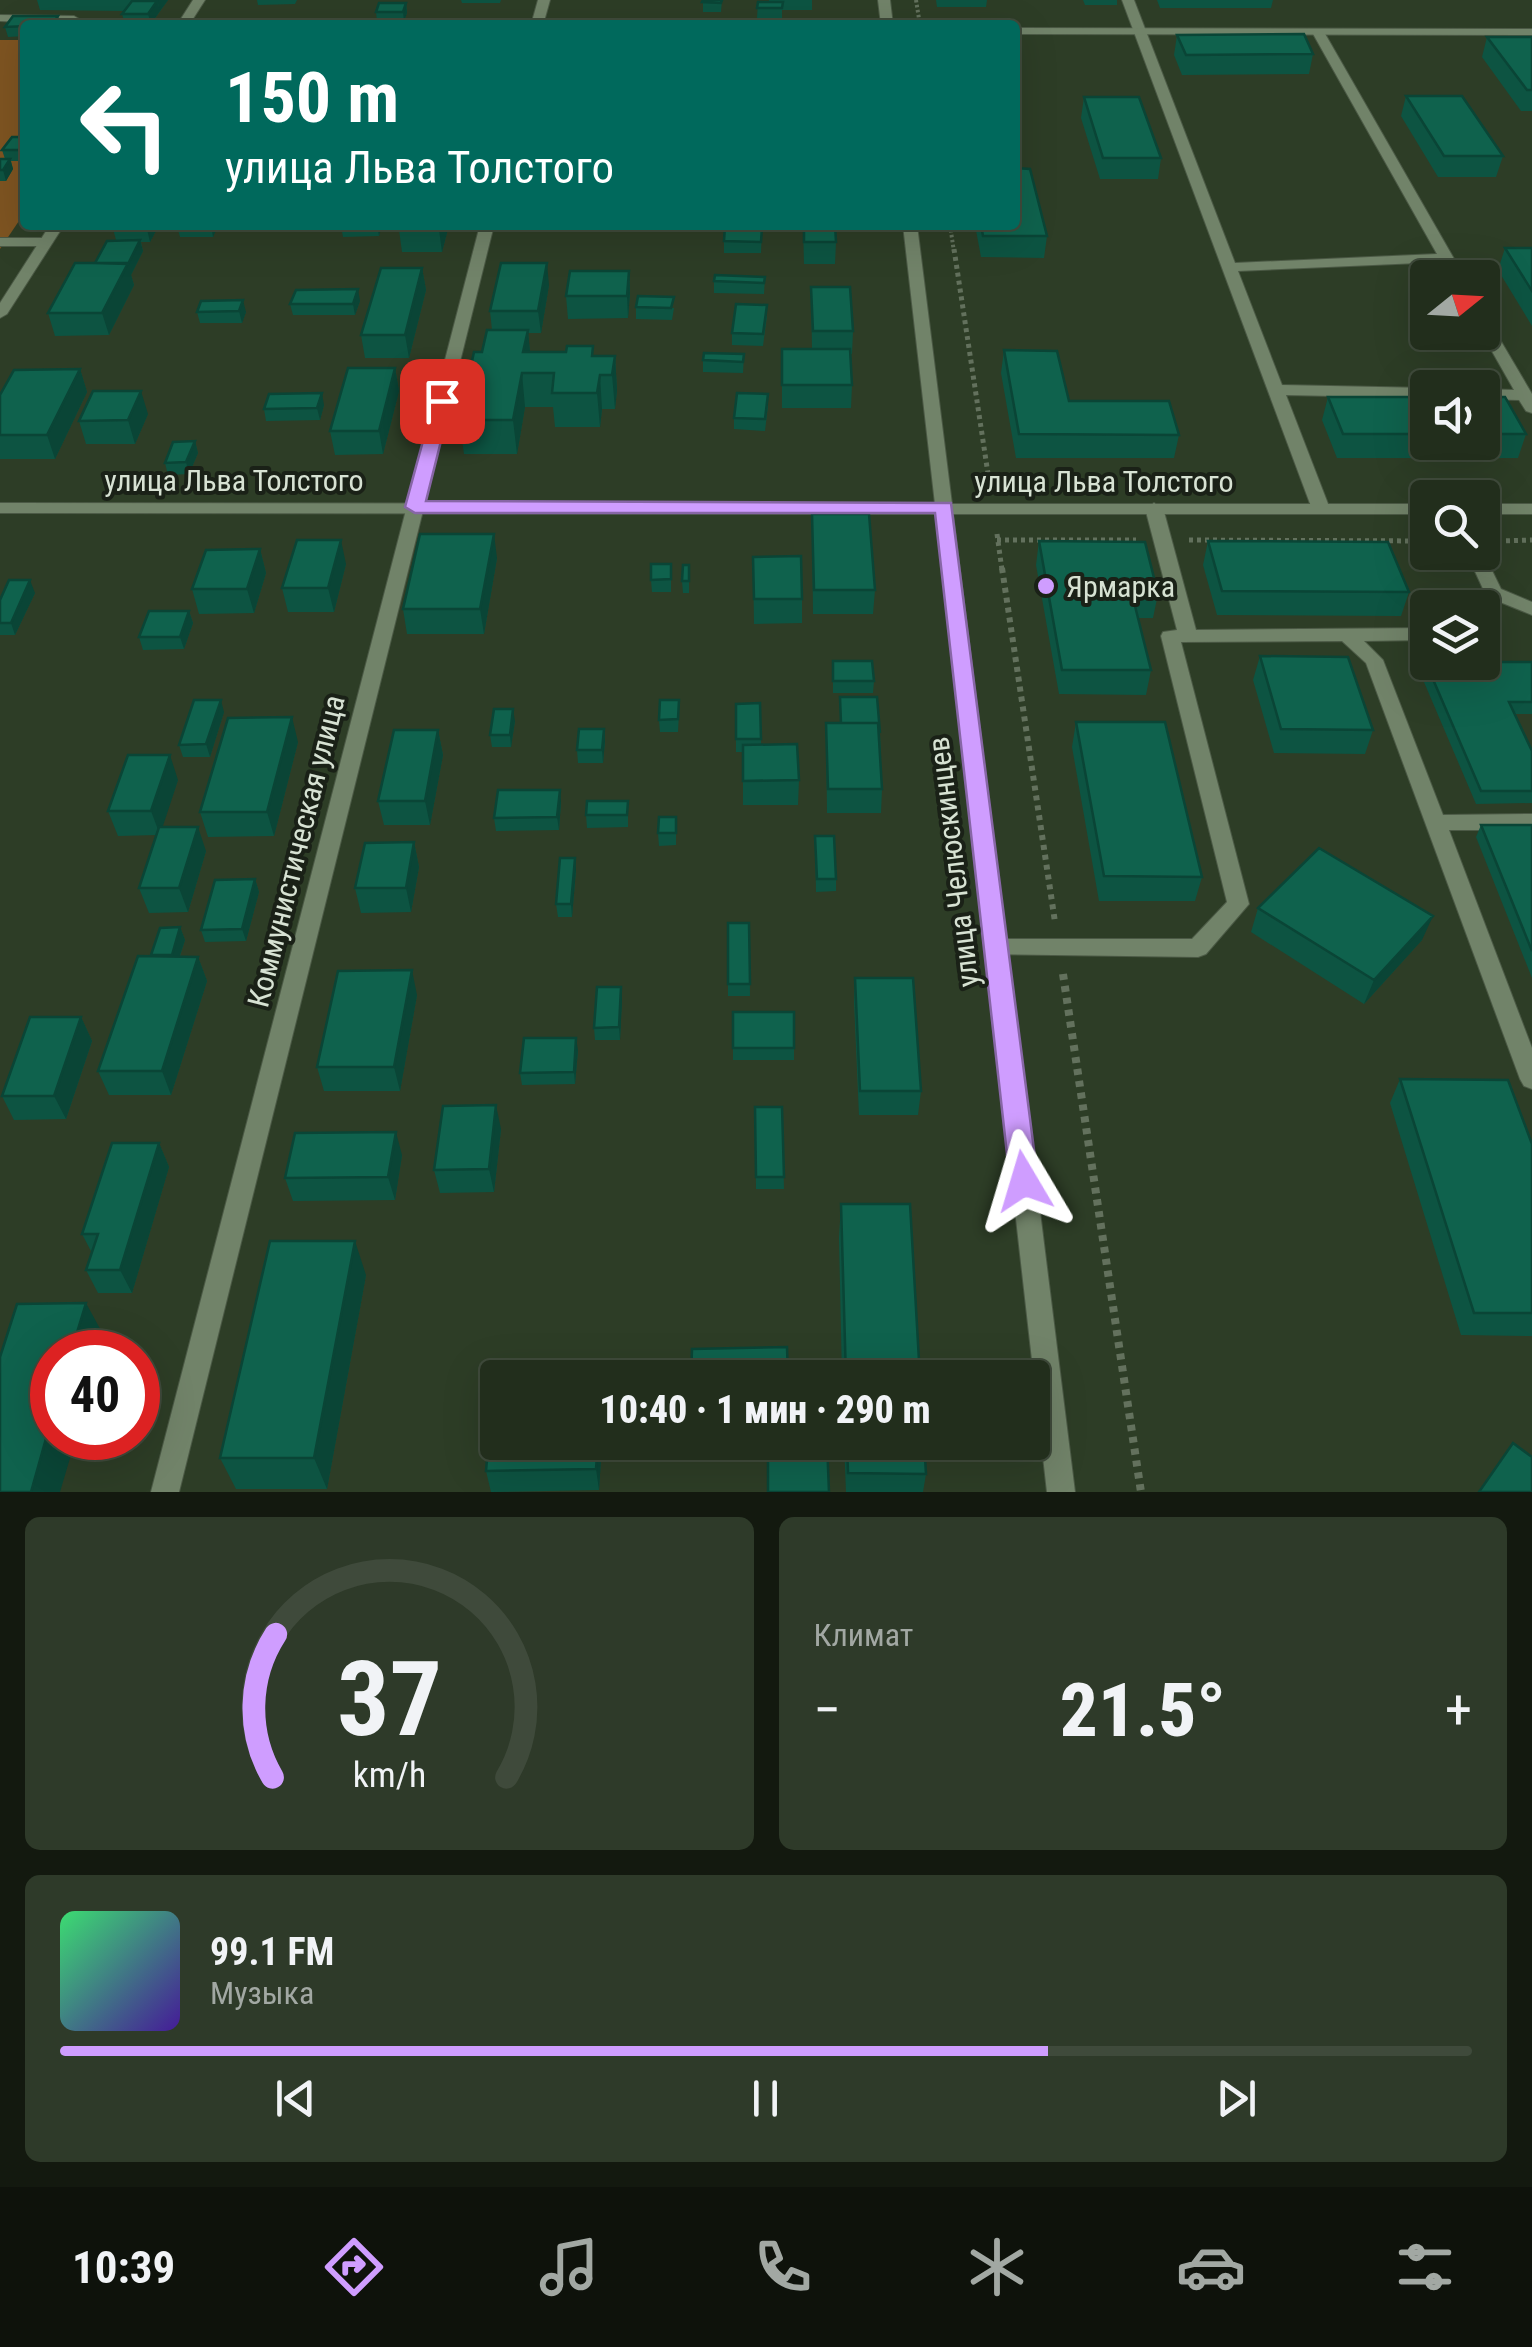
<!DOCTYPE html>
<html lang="ru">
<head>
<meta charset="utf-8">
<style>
	body { margin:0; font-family:"Roboto Condensed",sans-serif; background:#2e3a29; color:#f1f3f6; height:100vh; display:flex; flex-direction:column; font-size:38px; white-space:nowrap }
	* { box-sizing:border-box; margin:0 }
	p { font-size:32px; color:#a2a8a3 }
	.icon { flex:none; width:55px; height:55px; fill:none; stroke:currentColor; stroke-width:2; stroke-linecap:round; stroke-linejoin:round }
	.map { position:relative; height:1492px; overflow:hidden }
	.sheet { display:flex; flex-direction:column; gap:25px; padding:25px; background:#13190f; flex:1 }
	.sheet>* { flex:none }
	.banner { position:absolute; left:20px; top:20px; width:1000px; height:210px; border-radius:10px; box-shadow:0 10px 40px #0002,0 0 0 2px #3f4a3b; background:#00695c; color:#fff; overflow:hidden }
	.needle { width:65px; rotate:72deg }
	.fabs { position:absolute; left:1410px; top:260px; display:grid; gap:20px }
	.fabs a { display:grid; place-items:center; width:90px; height:90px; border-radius:10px; background:#222e1c; box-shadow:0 10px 40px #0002,0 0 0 2px #3f4a3b; font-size:50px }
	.speed { position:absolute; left:30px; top:1330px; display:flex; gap:20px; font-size:50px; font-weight:700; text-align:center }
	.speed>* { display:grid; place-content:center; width:130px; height:130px; border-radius:50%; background:#222e1c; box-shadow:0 10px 40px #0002,0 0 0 2px #3f4a3b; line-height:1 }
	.speed .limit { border:15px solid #d22; background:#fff; color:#111 }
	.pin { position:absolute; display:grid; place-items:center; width:85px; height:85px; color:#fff; margin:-42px; border-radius:20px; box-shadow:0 5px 15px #0006 }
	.me { position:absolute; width:110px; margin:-55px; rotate:353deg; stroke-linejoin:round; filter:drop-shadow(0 0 8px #0008) }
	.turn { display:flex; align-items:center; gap:35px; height:210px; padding:0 40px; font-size:45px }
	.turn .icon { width:130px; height:130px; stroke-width:2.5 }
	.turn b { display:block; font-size:70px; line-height:85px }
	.big { font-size:75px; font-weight:800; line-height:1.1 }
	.sheet .card { flex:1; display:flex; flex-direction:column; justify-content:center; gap:15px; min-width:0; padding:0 35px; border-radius:15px; background:#2e3a29 }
	.sheet .dial { align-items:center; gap:0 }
	.dial svg { height:260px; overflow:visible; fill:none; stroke:#3f4a3b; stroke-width:7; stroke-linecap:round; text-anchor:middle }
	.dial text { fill:#f1f3f6; stroke:none }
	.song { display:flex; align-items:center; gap:30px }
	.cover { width:120px; height:120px; border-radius:15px; background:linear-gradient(135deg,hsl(140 70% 55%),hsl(260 70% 35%)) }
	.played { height:10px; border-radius:5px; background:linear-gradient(90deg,#cf9dff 70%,#3f4a3b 70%) }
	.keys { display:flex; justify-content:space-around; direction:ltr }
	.heat { display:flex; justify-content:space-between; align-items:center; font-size:55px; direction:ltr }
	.sheet .tiles { flex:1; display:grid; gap:25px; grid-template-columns:1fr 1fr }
	.card:last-child { grid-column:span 2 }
	.trip { position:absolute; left:480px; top:1360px; width:570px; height:100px; border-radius:10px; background:#222e1c; box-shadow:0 10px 40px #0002,0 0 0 2px #3f4a3b; font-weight:800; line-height:100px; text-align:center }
	.tabs { display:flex; height:160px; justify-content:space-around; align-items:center; background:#0e120b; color:#a2a8a3 }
	.tabs .icon { width:70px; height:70px }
	.tabs .selected { color:#cf9dff }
	.tabs b { font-size:45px; color:#f1f3f6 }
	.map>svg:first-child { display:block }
	.green { fill:#7e5421 }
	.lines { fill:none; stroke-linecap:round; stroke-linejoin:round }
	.service-casing { stroke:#4b5945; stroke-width:2 }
	.minor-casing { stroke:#4b5945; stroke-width:2 }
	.tertiary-casing { stroke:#4b5945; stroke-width:2 }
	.path-far3 { stroke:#63715d; stroke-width:4; stroke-dasharray:2.5 2.5; stroke-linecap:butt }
	.path-far2 { stroke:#63715d; stroke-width:5; stroke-dasharray:4 4; stroke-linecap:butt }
	.path-far1 { stroke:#63715d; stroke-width:6; stroke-dasharray:5 5; stroke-linecap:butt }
	.path { stroke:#63715d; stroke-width:8; stroke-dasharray:6 6; stroke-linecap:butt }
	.service { fill:#718369; fill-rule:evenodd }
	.minor { fill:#718369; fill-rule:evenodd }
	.tertiary { fill:#718369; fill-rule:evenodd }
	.wall { fill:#0d5442 }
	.shaded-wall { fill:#0a4536 }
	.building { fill:#0f624d; stroke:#0a4536; stroke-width:2.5 }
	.route { fill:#cf9dff; stroke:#8766a6; stroke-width:2.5 }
	.poi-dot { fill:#cf9dff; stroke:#1a2117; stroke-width:4 }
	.labels { text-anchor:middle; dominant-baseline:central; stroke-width:8; stroke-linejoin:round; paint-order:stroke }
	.street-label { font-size:30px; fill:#d7e2d3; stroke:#1a2117 }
	.poi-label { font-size:30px; fill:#d7e2d3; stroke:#1a2117; text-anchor:start }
</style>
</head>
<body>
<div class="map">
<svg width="1532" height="1492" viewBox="0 0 1532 1492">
	<rect width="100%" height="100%" fill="#2d3d26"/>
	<path class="green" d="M0 40H25V212L0 249Z"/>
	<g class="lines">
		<g class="service-casing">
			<path id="service" d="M1122 0H1134L1235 263 1437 254 1312 32 1318 29 1324 32 1465 278H1451L1442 262 1238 271 1282 385 1428 388V398L1286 395 1330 509 1327 513 1321 514 1312 509Z
				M0 15 74 16 89 25 0 21Z
				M0 238H46L53 242 46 246H0Z
				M1482 317 1489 321 1532 394V413L1526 411 1519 400 1482 399V389L1514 390 1481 332Z
				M1154 503 1163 508 1196 630 1428 628V640L1364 641 1383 660 1443 815 1532 814V830H1449L1532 1048V1089L1524 1086 1520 1079 1366 663 1342 641 1181 642 1249 904 1206 954 1198 957 988 954 985 948 988 942 996 939H1192L1227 902 1161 636 1163 632 1177 630 1145 508Z
				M1482 550 1501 589 1532 602V615L1495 600 1482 608H1461L1484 591 1466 552Z"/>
		</g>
		<g class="minor-casing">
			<path id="minor" d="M193 0H205L189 25H177Z
				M538 0H550L543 25H531Z
				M1015 28 1532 29V35L1015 34Z
				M50 225H64L7 314 0 318V303Z
				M480 225H494L179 1492H151Z"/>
		</g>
		<g class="tertiary-casing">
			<path id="tertiary" d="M878 0H890L893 25H881Z
				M903 225H917L952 504H1428V514H953L1075 1492H1047L936 514 0 513V503L935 504Z
				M1482 504H1532V514H1482Z"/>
		</g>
		<path class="path-far3" d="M916 0 920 25
			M950 225 954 252"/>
		<path class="path-far2" d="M954 249 990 487
			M997 534 1002 570
			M997 540H1136
			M1189 540 1428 541
			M1498 541 1532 540"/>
		<path class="path-far1" d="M1002 568 1055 922"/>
		<path class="path" d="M1063 974 1141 1492"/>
		<use href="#service" class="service"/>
		<use href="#minor" class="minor"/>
		<use href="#tertiary" class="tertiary"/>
	</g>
	<path class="wall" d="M37 0H168L151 24H125L122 14 125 11 40 10Z
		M257 0H297L295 4 258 5Z
		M461 0H501L500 3H462Z
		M703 0H722L721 12H703Z
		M769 0H812V10H782V18H757L758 2H769Z
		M936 0H987L986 7H937Z
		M1083 0H1117V5H1085Z
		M1157 0H1273L1271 8H1160Z
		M406 3 407 13 404 21H377L376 12Z
		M25 25V36L8 37 5 27Z
		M1177 35 1313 54 1309 74 1182 75 1174 55Z
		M1487 37H1532V111H1521L1482 57Z
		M1406 96 1503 156 1496 177H1438L1401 116Z
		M1084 97 1161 158 1158 179H1100L1081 118Z
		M25 137V161H11L13 169 6 181H0V159H5L2 150Z
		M112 225H159L150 242H141L143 251 131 275 134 285 109 335 55 336 48 313 116 240Z
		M218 225 213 237H180L177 226Z
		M382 225 379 236 343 237 341 226Z
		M400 225H449L442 252H402L399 230Z
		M518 225H562L561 228 518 229Z
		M803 225 836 242 835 264H804Z
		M975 225H1015L1047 236 1044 258 981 257Z
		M762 227 761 253H724V241Z
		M1505 248H1532V326L1498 270Z
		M422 268 426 290 409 358H365L361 335Z
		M629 271 630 293 628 318 568 319 566 296Z
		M765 277 764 294 714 293V281Z
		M549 285 541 333H528L530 352 615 356 617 390 615 409H602L600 427H555L553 407H525L517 454H464L459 420 482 352 492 330 490 311Z
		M811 287 853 331 852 354H850L852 385 851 408H782V349H812Z
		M360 301 355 315H293L290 304Z
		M636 307 674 308 672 320 636 319Z
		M197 312H246L242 323H200Z
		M767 316 763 346 732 345V333Z
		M1004 350 1069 401 1179 435 1174 458H1016L1001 373Z
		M744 354 743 373 703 372V360Z
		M395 368 399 391 383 454 335 455 330 431Z
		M80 369 87 392 55 459H0V395Z
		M1328 397H1428V442H1482V397L1526 434 1518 458H1337L1322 420Z
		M324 405 320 420 266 421 264 409Z
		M768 406 765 431 734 429V418Z
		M148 414 135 444H86L79 421Z
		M195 441 198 453 189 474 168 475 165 463Z
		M812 514 875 590 873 614H813Z
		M1039 541 1158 594 1153 618H1138L1151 670 1146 695 1059 694 1036 565Z
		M1208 541 1409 592 1401 616 1217 615 1203 565Z
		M260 549 266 573 254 613 199 614 192 589Z
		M753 557 802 599V623L754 624Z
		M497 558 484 634H407L403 609Z
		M346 564 334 612H288L282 588Z
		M671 564V592H652L651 580Z
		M689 565V593H683L682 581Z
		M35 593 15 635H0V600Z
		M189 611 193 623 184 649 143 650 139 637Z
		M1260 656 1373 730 1365 754 1274 753 1253 680Z
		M833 661 874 681 873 693H833Z
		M1532 662V714H1515L1532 751V803L1476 804 1421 675 1426 663Z
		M840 697 880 733 882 789 881 813H827L826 723H840Z
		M760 703 761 744 799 780 798 805H743V752H736V704Z
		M224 712 210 757H183L179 745Z
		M679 712 678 732H660L659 720Z
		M515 721 511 747H492L490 735Z
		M1076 722 1202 877 1195 901H1099L1072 747Z
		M604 729 605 741 603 763H578L577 750Z
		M438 730 443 755 430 825H384L378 801Z
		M298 742 274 836 208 837 200 812Z
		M178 780 162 827 206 851 188 912 149 913 139 888 157 835 118 836 108 811Z
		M628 801V827L587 828 586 815Z
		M561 802 559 830 496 831 494 818Z
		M676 817V845L659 846 658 833Z
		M1481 825H1532V978L1476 837Z
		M815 836 836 879V891L816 892Z
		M414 842 419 867 411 912 361 913 355 888Z
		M576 870 572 917H558L556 904Z
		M255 879 259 892 246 941 205 942 201 930Z
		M1258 908 1422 940 1364 1004 1251 932Z
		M728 923H749L750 996H728Z
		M180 927 185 940 180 956 198 957 207 981 171 1095H109L98 1071 151 955Z
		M855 978 921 1091 918 1115H859L854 1002Z
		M417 995 400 1091H324L317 1067Z
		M622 999 620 1040H595L594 1028Z
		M733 1012H794V1060H733Z
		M81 1017 92 1041 66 1119 14 1120 2 1096Z
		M578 1050 575 1084 522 1085 520 1073Z
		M1400 1079 1532 1144V1336L1461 1335 1390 1103Z
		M755 1107H782L784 1189H756Z
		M501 1129 494 1192 440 1193 434 1170Z
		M159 1143 169 1167 132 1293H98L86 1270 92 1253 82 1234Z
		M402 1155 395 1200 293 1201 285 1178Z
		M841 1204 920 1378H842L839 1238Z
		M366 1275 327 1489H236L220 1458Z
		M498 1442H602L599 1490 491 1492 486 1471Z
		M844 1442H924L926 1474 923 1492H846Z"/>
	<path class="shaded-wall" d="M157 0H168L160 11Z
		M157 1 160 11 151 24 148 14Z
		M406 3 407 13 404 21 403 12Z
		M58 16 61 25H52Z
		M10 159 13 169 6 181 3 170Z
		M146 225H159L150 242Z
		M211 225H218L213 237Z
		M377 225H382L379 236Z
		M440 225H449L442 252 439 230Z
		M140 240 143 251 131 275 134 285 109 335 102 313Z
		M547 263 549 285 541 333 538 311Z
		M422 268 426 290 409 358 405 335Z
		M629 271 630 293 628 318 627 296Z
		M358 289 360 301 355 315 353 304Z
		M243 300 246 312 242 323 239 311Z
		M528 330 531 363 523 352Z
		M615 356 617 390 615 409 612 375Z
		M395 368 399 391 383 454 379 431Z
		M80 369 87 392 55 459 47 435Z
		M522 373 525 407 517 454 513 420Z
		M600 375 602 409 600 427 597 393Z
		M141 391 148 414 135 444 128 420Z
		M322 393 324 405 320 420 317 408Z
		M195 441 198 453 189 474 186 462Z
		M494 534 497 558 484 634 480 609Z
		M341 540 346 564 334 612 328 588Z
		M260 549 266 573 254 613 247 589Z
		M30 580 35 593 15 635 11 623Z
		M189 611 193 623 184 649 180 637Z
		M221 700 224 712 210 757 206 744Z
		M513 709 515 721 511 747 510 735Z
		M292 717 298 742 274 836 267 812Z
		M604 729 605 741 603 763 602 750Z
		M438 730 443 755 430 825 425 801Z
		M170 755 178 780 160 835 151 811Z
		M560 790 561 802 559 830 557 817Z
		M198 827 206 851 188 912 179 888Z
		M414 842 419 867 411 912 406 888Z
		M575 858 576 870 572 917 571 904Z
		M255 879 259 892 246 941 242 929Z
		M1433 916 1422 940 1364 1004 1374 980Z
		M180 927 185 940 176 967 172 955Z
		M198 957 207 981 171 1095 162 1071Z
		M412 970 417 995 400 1091 394 1067Z
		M621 987 622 999 620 1040 619 1027Z
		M81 1017 92 1041 66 1119 54 1096Z
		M576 1038 578 1050 575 1084 574 1072Z
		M496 1105 501 1129 494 1192 489 1169Z
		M396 1132 402 1155 395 1200 388 1177Z
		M159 1143 169 1167 132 1293 120 1270Z
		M355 1241 366 1275 327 1489 314 1458Z
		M86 1303 104 1336 100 1352H71Z
		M52 1417V1438H76L60 1492H31Z
		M598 1442H602L599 1490 596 1469Z"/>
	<path class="building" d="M703 0H722L721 3 702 2Z
		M132 1H157L148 14H122Z
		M758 2H783L782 8H757Z
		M379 3H406L403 12H376Z
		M13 16H58L52 25 5 27Z
		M1304 34 1313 54 1186 55 1177 35Z
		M1487 37H1532V90H1527Z
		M1406 96H1462L1503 156H1444Z
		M1084 97H1139L1161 158H1103Z
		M12 137H25V146L22 150H2Z
		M0 159H10L3 170H0Z
		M1015 168 1030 169 1047 236H983L981 225H1015Z
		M400 225H440L439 230H399Z
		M804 225H835L836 242H804Z
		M725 226 762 227 761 242 724 241Z
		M140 240 128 264 95 263 107 241Z
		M1505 248H1532V291Z
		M75 263H128L102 313H48Z
		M501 263H547L538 311H490Z
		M381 268H422L405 335H361Z
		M570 271H629L627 296H566Z
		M715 275 765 277 764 283 714 281Z
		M811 287H850L853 331H813Z
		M358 289 353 304H290L296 290Z
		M638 296 674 297 671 308 636 307Z
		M243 300 239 311 197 312 201 301Z
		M736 304 767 305 763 334 732 333Z
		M487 330H528L523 352H566L567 346H593L592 356H615L612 375H600L597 393H552L554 373H522L513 420H459L474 352H482Z
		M782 349H850L852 385H782Z
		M1004 350 1057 351 1069 401H1169L1179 435 1019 434Z
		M704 353 744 354 743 362 703 360Z
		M348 368H395L379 431H330Z
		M80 369 47 435H0V395L14 370Z
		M93 391H141L128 420 79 421Z
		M322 393 317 408 264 409 269 394Z
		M737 393 768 394 765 419 734 418Z
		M1328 397H1428V434H1343Z
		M1482 397H1505L1526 434H1482Z
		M195 441 186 462 165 463 173 442Z
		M812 514H869L875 590H814Z
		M420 534H494L480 609H403Z
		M297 540H341L328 588H282Z
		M1039 541 1145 542 1158 594H1132L1151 670H1062Z
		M1208 541 1388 542 1409 592 1222 591Z
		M260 549 247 589H192L206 550Z
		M801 556 802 599H754L753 557Z
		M651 564H671V579L651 580Z
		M683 565H689V581H682Z
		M9 580H30L11 623H0V600Z
		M149 611H189L180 637H139Z
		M1260 656 1348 657 1373 730 1281 729Z
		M833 661H872L874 681H833Z
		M1482 662H1532V702H1509L1532 751V791H1481L1426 663Z
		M840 697H877L880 733 878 723H841Z
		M194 700H221L206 744 179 745Z
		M660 700H679L678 719 659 720Z
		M760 703 761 739H736V704Z
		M494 709H513L510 735H490Z
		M292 717 267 812H200L228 718Z
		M1076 722H1165L1202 877 1104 876Z
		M826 723H878L882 789H828Z
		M579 729H604L602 750H577Z
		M394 730H438L425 801H378Z
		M797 744 799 780 743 781V745Z
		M128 755H170L151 811H108Z
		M498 790H560L557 817 494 818Z
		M587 801H628L627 815H586Z
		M659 817H676V833H658Z
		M1481 825H1532V951Z
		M159 827H198L179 888H139Z
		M815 836H834L836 879H817Z
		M414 842 406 888H355L365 843Z
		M1319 848 1433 916 1374 980 1258 908Z
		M560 858H575L571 904H556Z
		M255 879 242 929 201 930 215 880Z
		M728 923H749L750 984H728Z
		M180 927 172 955H151L160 928Z
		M138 956 198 957 162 1071H98Z
		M412 970 394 1067H317L338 971Z
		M855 978H913L921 1091H860Z
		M597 987H621L619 1027 594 1028Z
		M733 1012H794V1048H733Z
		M30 1017H81L54 1096H2Z
		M524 1038H576L574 1072 520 1073Z
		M1400 1079 1508 1080 1532 1144V1313H1474Z
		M496 1105 489 1169 434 1170 443 1106Z
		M755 1107H782L784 1177H756Z
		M396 1132 388 1177 285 1178 295 1133Z
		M112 1143H159L120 1270H86L98 1234H82Z
		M841 1204H910L920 1378H846Z
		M270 1241H355L314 1458H220Z
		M86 1303 71 1352H52V1417L31 1492H0V1357L17 1304Z
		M787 1347 788 1378H691L692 1349Z
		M491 1414H498V1442H598L596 1469 486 1471Z
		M768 1442H827L829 1492H768Z
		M847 1442H924L926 1474 848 1473Z
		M1513 1443 1532 1457V1492H1479Z"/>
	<path class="route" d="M435 397 451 401 426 501 951 503 1038 1181 1034 1190 1024 1194 1014 1190 1010 1181 935 513H415L405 507Z"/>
	<circle class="poi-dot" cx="1046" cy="586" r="10"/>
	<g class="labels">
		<g class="street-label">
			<text x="234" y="480">улица Льва Толстого</text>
			<text x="1104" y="481">улица Льва Толстого</text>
			<text transform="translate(296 851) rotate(-76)">Коммунистическая улица</text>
			<text transform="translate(953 862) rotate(-97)">улица Челюскинцев</text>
		</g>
		<g class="poi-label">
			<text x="1066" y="586">Ярмарка</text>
		</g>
	</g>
</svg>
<div class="fabs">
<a><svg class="needle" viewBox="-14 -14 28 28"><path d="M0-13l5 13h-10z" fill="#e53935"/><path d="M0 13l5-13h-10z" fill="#a2a8a3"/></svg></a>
<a><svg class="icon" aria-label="sound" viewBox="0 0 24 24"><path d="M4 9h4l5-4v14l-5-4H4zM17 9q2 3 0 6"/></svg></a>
<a><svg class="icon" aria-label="search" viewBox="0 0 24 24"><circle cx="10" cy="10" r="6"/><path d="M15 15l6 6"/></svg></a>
<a><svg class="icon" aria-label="layers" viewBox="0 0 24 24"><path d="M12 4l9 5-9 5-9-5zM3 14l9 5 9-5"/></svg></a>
</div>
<div class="speed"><div class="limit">40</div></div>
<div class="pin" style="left:442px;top:401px;background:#d93025"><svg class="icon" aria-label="arrive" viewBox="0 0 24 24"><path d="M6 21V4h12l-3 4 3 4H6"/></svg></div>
<svg class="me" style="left:1024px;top:1181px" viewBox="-20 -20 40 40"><path d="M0-17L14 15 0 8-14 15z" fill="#cf9dff" stroke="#fff" stroke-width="4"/></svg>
<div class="trip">10:40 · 1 мин · 290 m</div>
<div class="banner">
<div class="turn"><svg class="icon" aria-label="left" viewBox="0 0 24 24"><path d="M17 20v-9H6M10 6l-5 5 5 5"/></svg><div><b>150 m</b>улица Льва Толстого</div></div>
</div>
</div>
<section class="sheet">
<div class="tiles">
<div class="card dial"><svg viewBox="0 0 100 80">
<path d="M14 69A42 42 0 1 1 86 69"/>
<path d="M14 69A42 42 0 0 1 15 25" stroke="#cf9dff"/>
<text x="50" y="56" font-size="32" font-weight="700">37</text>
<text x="50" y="72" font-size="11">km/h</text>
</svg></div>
<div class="card"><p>Климат</p>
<div class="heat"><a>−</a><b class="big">21.5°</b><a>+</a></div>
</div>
<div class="card">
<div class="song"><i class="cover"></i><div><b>99.1 FM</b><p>Музыка</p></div></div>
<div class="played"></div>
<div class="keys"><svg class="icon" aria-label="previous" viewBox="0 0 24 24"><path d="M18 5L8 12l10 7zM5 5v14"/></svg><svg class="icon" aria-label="pause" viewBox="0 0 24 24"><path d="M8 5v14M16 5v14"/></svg><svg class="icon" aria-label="next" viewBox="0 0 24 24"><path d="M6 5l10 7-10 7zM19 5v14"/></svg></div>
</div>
</div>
</section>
<nav class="tabs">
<b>10:39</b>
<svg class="icon selected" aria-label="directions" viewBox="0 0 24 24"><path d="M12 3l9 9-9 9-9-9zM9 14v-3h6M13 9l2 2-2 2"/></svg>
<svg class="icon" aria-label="music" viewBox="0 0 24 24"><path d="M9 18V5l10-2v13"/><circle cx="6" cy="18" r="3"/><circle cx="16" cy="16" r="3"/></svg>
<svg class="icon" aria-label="phone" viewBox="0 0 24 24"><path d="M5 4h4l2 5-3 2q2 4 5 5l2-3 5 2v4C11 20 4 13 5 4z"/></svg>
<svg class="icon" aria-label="climate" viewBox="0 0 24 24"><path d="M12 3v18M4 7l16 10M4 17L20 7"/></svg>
<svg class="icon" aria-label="car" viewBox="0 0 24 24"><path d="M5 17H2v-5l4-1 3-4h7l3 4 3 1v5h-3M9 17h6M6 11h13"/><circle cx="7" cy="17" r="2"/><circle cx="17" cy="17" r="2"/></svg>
<svg class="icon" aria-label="filters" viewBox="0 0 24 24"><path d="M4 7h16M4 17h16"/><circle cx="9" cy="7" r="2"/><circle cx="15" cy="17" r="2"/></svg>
</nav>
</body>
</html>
